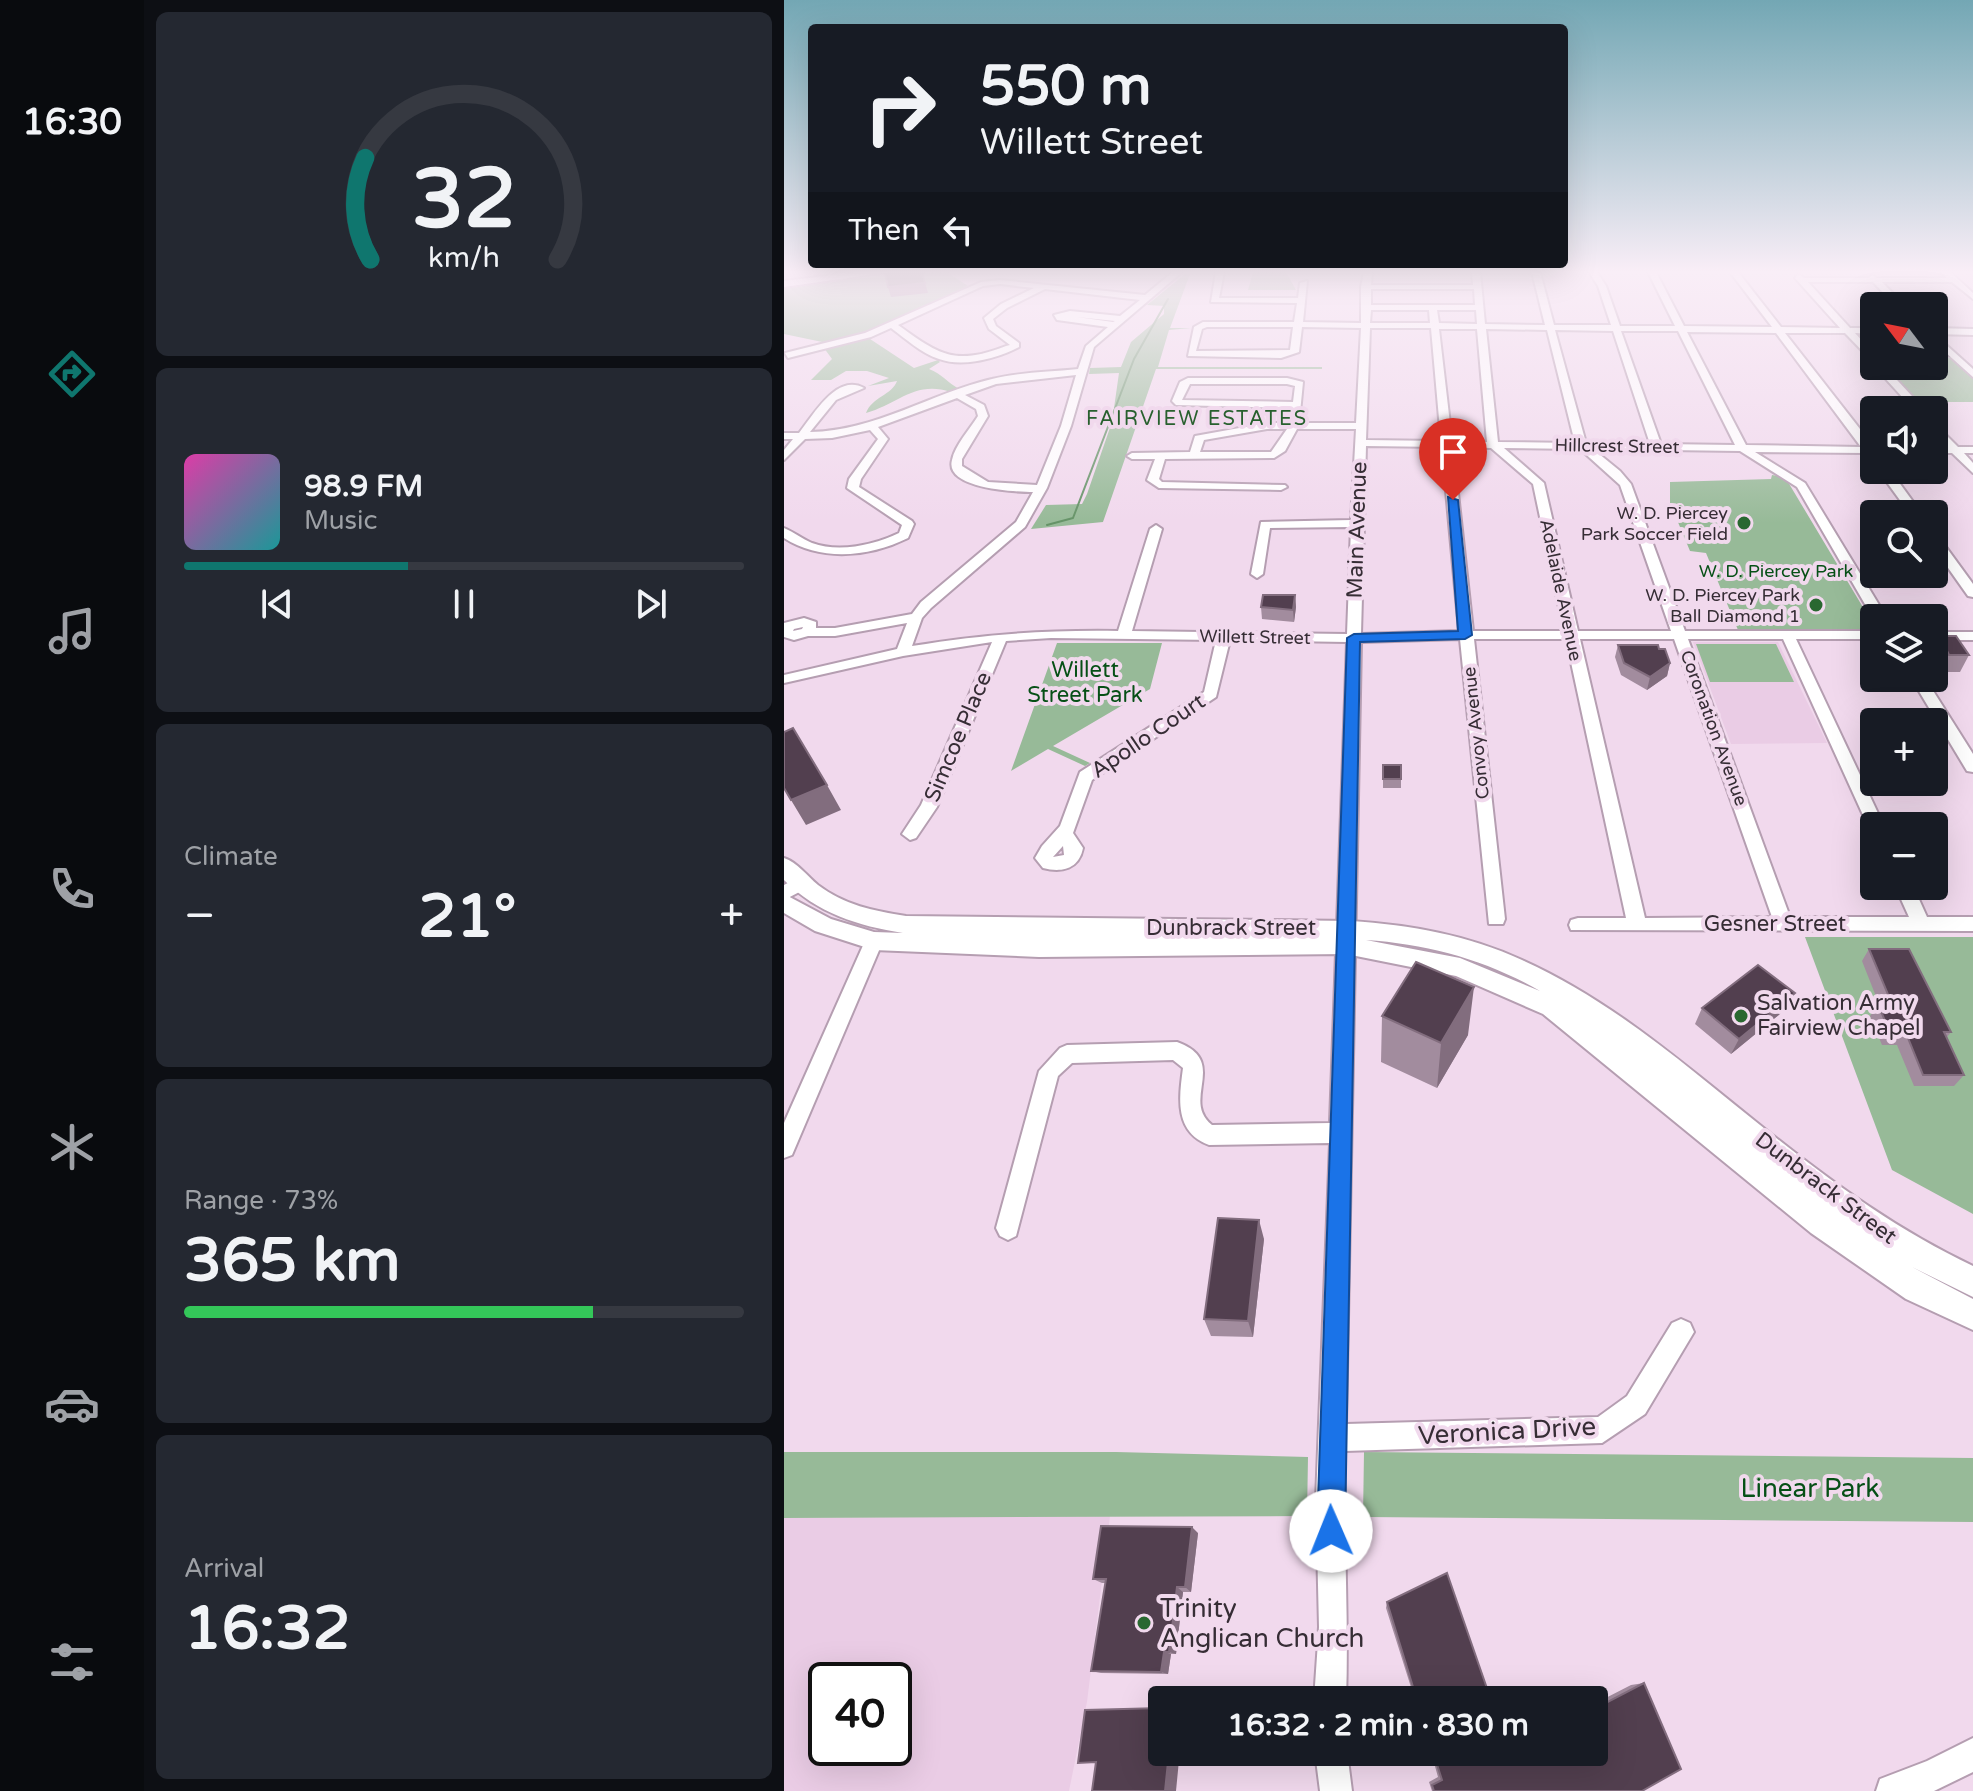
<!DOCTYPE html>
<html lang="en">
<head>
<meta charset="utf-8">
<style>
	body { margin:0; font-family:"Varela Round",sans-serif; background:#242831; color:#f1f3f6; height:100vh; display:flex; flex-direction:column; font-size:30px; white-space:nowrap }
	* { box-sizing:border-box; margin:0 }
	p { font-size:26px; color:#9ea1a6 }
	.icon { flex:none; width:44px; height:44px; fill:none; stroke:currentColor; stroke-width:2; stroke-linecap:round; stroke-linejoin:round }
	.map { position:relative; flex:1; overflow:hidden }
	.details { display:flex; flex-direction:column; gap:12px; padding:12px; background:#0d0f14; width:640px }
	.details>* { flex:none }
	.guide { position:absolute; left:24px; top:24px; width:760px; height:244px; border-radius:8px; box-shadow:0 8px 32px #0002; background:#171b24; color:#f1f3f6; overflow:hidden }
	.needle { width:52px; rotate:302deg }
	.fabs { position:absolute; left:1076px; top:292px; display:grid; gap:16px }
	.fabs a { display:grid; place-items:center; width:88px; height:88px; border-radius:8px; background:#171b24; box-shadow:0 8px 32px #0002; font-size:40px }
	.speed { position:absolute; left:24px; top:1662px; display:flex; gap:16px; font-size:40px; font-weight:700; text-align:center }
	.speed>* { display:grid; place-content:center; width:104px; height:104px; border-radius:50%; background:#171b24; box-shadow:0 8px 32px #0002; line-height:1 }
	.speed .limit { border:4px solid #111; border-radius:12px; background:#fff; color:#111 }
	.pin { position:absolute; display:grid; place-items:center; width:68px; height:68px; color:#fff; margin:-82px -34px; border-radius:50% 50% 50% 0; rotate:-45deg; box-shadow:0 0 8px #0007 }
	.pin .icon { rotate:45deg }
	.me { position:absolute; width:88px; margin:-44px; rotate:359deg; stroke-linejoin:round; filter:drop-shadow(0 0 6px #0008) }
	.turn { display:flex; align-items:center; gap:28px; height:168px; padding:0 40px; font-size:36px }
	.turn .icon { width:104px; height:104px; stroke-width:2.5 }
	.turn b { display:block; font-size:56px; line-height:68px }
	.then { display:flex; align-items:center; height:76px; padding:0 40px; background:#0003; gap:16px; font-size:30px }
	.big { font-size:60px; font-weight:700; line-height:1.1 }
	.details .widget { flex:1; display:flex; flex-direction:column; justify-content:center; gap:12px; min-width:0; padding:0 28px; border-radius:12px; background:#242831 }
	.details .dial { align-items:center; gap:0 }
	.dial svg { height:208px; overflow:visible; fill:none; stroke:#363941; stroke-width:7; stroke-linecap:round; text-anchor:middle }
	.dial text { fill:#f1f3f6; stroke:none }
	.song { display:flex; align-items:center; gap:24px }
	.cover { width:96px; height:96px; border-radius:12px; background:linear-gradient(135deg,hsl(320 70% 55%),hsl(180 70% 35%)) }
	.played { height:8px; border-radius:4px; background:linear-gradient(90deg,#0f766e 40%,#363941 40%) }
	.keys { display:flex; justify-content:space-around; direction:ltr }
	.heat { display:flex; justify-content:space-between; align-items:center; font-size:44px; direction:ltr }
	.charge { height:12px; border-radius:6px; background:linear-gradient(90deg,#34c759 73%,#363941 0) }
	.trip { position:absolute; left:364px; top:1686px; width:460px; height:80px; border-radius:8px; background:#171b24; box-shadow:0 8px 32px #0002; font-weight:700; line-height:80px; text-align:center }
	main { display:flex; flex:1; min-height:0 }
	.menu { display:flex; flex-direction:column; width:144px; justify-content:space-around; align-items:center; background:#090b0e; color:#9ea1a6 }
	.menu .icon { width:56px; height:56px }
	.menu .on { color:#0f766e }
	.menu b { font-size:36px; color:#f1f3f6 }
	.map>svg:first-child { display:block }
	.built { fill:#eacce5; fill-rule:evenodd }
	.green { fill:#97ba98 }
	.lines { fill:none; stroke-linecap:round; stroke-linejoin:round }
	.stream { stroke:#659367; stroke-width:2 }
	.minor-casing { stroke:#b59eb1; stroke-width:4 }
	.major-casing { stroke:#b59eb1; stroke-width:4 }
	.minor { fill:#fff; fill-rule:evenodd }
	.major { fill:#fff; fill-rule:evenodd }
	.wall { fill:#a28c9e }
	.shaded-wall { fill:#826d7e }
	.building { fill:#523f4f; stroke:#826d7e; stroke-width:2 }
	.route { fill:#1a73e8; stroke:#114b97; stroke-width:2 }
	.poi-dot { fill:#296830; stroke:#f1d9ed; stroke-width:3 }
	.labels { text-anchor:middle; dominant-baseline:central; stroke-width:8; stroke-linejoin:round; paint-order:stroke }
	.far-street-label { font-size:18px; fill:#362d35; stroke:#f1d9ed }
	.far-poi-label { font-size:18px; fill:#362d35; stroke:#f1d9ed; text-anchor:end }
	.far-park-label { font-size:18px; fill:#065016; stroke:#f1d9ed }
	.far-neighbourhood-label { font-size:20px; letter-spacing:2px; fill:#28602e; stroke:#f1d9ed }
	.street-label { font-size:22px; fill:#362d35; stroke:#f1d9ed }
	.park-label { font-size:22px; fill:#065016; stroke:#f1d9ed }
	.poi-label { font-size:22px; fill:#362d35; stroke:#f1d9ed; text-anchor:start }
	.near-street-label { font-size:26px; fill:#362d35; stroke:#f1d9ed }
	.near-park-label { font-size:26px; fill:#065016; stroke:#f1d9ed }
	.near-poi-label { font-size:26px; fill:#362d35; stroke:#f1d9ed; text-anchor:start }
</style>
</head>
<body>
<main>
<nav class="menu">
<b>16:30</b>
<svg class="icon on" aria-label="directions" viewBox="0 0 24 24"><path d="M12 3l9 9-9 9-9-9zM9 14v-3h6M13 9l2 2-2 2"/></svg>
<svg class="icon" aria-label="music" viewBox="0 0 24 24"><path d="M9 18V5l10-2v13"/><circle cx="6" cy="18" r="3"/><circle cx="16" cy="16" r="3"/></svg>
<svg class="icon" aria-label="phone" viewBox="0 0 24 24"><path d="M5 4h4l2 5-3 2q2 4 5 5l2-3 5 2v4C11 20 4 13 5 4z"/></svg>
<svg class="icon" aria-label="climate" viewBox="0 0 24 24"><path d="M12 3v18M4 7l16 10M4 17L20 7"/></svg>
<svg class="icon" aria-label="car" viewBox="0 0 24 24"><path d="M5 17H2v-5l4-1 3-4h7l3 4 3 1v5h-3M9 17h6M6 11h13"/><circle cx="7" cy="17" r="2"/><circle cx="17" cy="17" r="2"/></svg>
<svg class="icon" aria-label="filters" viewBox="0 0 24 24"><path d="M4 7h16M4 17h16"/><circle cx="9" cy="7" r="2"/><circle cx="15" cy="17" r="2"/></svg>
</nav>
<section class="details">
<div class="widget dial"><svg viewBox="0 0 100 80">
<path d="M14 69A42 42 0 1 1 86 69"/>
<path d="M14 69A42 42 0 0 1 12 30" stroke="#0f766e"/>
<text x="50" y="56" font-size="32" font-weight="700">32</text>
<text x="50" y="72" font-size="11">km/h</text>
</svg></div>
<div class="widget">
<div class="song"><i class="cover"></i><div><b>98.9 FM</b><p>Music</p></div></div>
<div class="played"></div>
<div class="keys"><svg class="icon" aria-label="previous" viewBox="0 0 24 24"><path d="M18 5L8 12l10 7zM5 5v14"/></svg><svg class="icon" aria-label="pause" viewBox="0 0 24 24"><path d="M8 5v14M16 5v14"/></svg><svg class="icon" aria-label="next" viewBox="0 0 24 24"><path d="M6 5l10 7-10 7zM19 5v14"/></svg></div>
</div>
<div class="widget"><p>Climate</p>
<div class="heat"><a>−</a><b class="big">21°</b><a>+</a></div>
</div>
<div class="widget"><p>Range · 73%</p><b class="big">365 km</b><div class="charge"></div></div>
<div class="widget"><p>Arrival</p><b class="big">16:32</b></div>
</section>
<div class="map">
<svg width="1189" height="1791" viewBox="0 0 1189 1791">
	<rect width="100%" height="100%" fill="#f1d9ed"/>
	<path class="built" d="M909 642H994L1043 743 947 744Z
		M326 1516 303 1702 285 1791H0V1518ZM42 1680H110V1748H42Z"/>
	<path class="green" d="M166 272 164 273 184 286 73 336 43 343 0 334V286L124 273Z
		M469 272H502L512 290H464Z
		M401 274H406L386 328H407L385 330 374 367H538V369H372L319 522 247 529 262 505 298 504 303 494 328 422 335 373 305 374 306 368 337 367 347 342 380 314V306L363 305Z
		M83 337 130 368 154 360 156 362 145 369C158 374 163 382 175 389L167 392C131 380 114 404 82 413 88 397 108 395 113 381L84 386 105 378 83 371H62L47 380H27L48 359 40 348Z
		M1150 342 1189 379V402H1135L1101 366H1150Z
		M988 475 1001 477 1089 624 1083 630H954L922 553 906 551 886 503V482L987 479Z
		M273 643H378L366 689 269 746 306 763 301 766 264 749 227 771Z
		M912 644H992L1010 682H926Z
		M1021 937H1189V1214L1108 1170Z
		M0 1452H332L524 1457 523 1516 0 1518Z
		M580 1452 1189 1458V1522L579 1517Z"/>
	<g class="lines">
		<path class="stream" d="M263 525 289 518 350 359 384 299"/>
		<g class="minor-casing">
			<path id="minor" d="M389 272H398L310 347 287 426 263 488 241 527 147 608 138 618 128 646C201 634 260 630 334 631L366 529 372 525 378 529 348 631 563 634 567 527 486 528 479 574 473 578 467 574 477 522 567 520 572 429H513L501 451 490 458 381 459 375 479 378 482 501 485 503 487 497 490 375 488 363 480 371 459H348L343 456 348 453 406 452 411 436 483 423H505L508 408 392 405 388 401 396 382 404 378H503L519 382 515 423H572L577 328 518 327 515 352 497 358 404 356 410 327 419 322H510L513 303 427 302 432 272H440L435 298H514L516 283 523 281 519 322 577 323V287L580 272H588L587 285H689L688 272H696L701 324 761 325 748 272H756L770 325H827L814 286 805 272H813L822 286 836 326H891L864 272H872L900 326 988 327 946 272H954L997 327 1056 328 1011 278 1014 274 1020 278H1085L1088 275 1093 278H1163L1157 272H1166L1189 293V299L1168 282H1098L1121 306H1112L1089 282H1024L1066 328H1090V334L1071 333 1090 354V363L1061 333H1001L1090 447V459L1082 453 971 452 1021 483 1103 618H1089L1013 487 956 451 809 449 836 471 847 484 901 631H1090V639H1012L1100 826H1090V831L1084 826 999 639H904L1006 917H1125L1111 886H1129L1143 917H1189V931L787 930 785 925 787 920 794 918H842L782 639H690L721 919 719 924H705L676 639 577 642 562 1424 814 1417 843 1396 888 1323 897 1319 906 1323 910 1332 861 1414 818 1443 561 1451C559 1534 565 1617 562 1700H530L535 1627 532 1500 546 1143 425 1145C390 1132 395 1098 399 1068L389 1060 288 1063 274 1076 232 1236 224 1240 216 1236 212 1228 255 1071 276 1048 283 1045 393 1042C446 1061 396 1100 428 1125L546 1123 563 642 446 640 432 697 308 780 289 833 299 848C295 869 278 873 259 868L251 858 258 846 276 826 296 772 420 692 432 640 267 638 222 641 153 807 132 838 126 840 118 834 137 805 208 642 119 656 0 683V675L113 649 123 623 51 636H24L10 640 0 637V623L20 618 32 622V628H51L128 614 137 602 232 522 249 492C233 492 160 489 168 460 171 445 186 429 194 416L192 409 173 398 94 427 104 439 77 479 75 487 128 521 130 524 124 538C86 557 37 562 0 538V528C10 532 18 539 28 543 55 553 90 545 115 533L118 525 63 488 65 479 94 439 86 430 48 438 21 439 0 460V450L9 439H0V433H15C30 414 53 373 80 388L52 400 26 432C92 431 147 393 208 379 235 372 266 372 294 369L302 346 324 327 273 320 270 315 286 311 336 316 356 300 261 289 223 308 209 319 212 326 235 343V347C214 358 179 368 155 359 137 353 122 339 107 328L87 337 4 358 1 353 81 333 197 282 216 280 361 295ZM216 284 250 288 217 304 200 318 205 329 226 345 222 346C170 366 156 355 114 325L199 286ZM587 289H690L691 305H587ZM587 310H645L646 323H586ZM653 310H692L693 324 655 323ZM293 317 331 321 329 322ZM423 327H509L506 350 412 351 418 329ZM586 328H647L657 441 582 440ZM655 329H693L703 442 668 441ZM702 329 763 330 791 443 714 442ZM771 330 829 331 866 444 802 443ZM837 331H894L951 445 877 444ZM903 332 992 333 1077 447 962 445ZM292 375 277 426 253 485 204 482 178 466V459L204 416 200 405 181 395 212 384ZM406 384H503L511 386 509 402 398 400ZM483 429H503L487 452H416L420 440ZM582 446 658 447 675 631 577 634ZM669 447 707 448 749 484 780 631H689ZM720 448 796 449 836 485 887 631H794L760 483ZM19 627 18 629 9 631 10 629ZM796 639H890L988 917 861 918ZM279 846 280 855 269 857Z
				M1150 328 1189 329V335L1150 334Z
				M1150 334 1189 369V377L1150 342Z
				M1090 366H1100L1141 410H1130Z
				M1150 423 1174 447H1189V453H1180L1189 463V473L1168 453H1150V447H1163L1150 432Z
				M1094 470H1106L1138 514H1126Z
				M1150 535 1154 536 1189 584V597L1184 596 1150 548Z
				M1150 632H1189V640H1150Z
				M1127 678H1141L1189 754V772L1183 771Z
				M17 876 23 878 26 883 23 888 0 900V885Z
				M90 934 97 936 99 941 8 1155 0 1158V1123L81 941 83 936Z
				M1189 1738V1772L1150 1791H1092L1096 1779 1143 1761Z
				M531 1752H563L568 1791H536Z"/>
		</g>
		<g class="major-casing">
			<path id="major" d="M74 272H105L0 287V281Z
				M0 858C13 862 23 876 34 885 60 905 90 911 122 916L567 921C627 925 684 935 738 960 830 1001 908 1071 986 1133 1050 1184 1115 1231 1189 1266V1297L1128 1267 1189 1299V1330L1122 1299 1027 1233 759 1014 672 976 562 954 255 957 90 950 31 931 0 913V894L47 919 90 932 119 933C74 926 33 913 0 880ZM582 940C644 944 702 960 756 991L676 958Z"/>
		</g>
		<use href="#minor" class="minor"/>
		<use href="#major" class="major"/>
	</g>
	<path class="wall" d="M1150 356H1164L1159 367H1142L1150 366Z
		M511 595 512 607 510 622 478 619 477 607Z
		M1156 636 1185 655 1176 672H1156L1150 657V648Z
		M834 645 875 649 886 663 883 676 863 690 837 675 831 657Z
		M599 765H617V788H599Z
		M1085 949 1167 1032 1163 1037 1180 1075 1170 1086H1130L1113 1045H1098L1086 1016 1095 1004 1078 961Z
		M918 1008 1002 1009 947 1054 911 1024Z
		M598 1016 684 1035 653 1088 597 1062Z
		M480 1239 469 1337 427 1336 420 1319Z
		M414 1533 407 1592H399L392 1654H387L384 1674 317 1673 307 1671 322 1583H318L309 1579Z
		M603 1602 707 1700H631L602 1608Z
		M860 1683 858 1791H648L645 1782 654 1777 647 1752H810V1704L847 1685Z"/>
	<path class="shaded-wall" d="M138 272 144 293 107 297 104 287Z
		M511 595 512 607 510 622 509 610Z
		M886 663 883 676 863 690 866 677Z
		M43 785 57 810 22 825 7 800Z
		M690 987 684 1035 653 1088 657 1043Z
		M1011 993 1002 1009 947 1054 955 1039Z
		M475 1220 480 1239 469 1337 464 1321Z
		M408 1527 414 1533 407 1592 401 1587Z
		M393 1587 399 1592 392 1654 385 1652Z
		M380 1652 387 1654 384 1674 377 1672Z
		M401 1752H411L410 1760 400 1761Z
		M395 1760 392 1791H381L384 1762Z"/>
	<path class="building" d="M117 272H138L141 283 104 287 101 274Z
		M1150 342 1164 356H1150Z
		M479 595H511L509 610 477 607Z
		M1156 636H1172L1185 655H1165Z
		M834 645H874L875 649H881L886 663 866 677 840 663Z
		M9 728 43 785 7 800 0 788V732Z
		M599 765H617V779H599Z
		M1085 949H1125L1167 1032H1160L1180 1075H1139L1122 1033H1106L1094 1004H1108Z
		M632 962 690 987 657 1043 598 1016Z
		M974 965 1011 993 955 1039 918 1008Z
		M434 1218 475 1220 464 1321 420 1319Z
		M317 1526 408 1527 401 1587H393L385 1652H380L377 1672 307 1671 322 1579H309Z
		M663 1573 707 1700H633L603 1602Z
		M860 1683 897 1769 858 1791H650L648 1785 658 1780 649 1752H726V1754L730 1752H810V1709Z
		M378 1708V1752H401L400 1761 384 1762 381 1791H308L312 1762 294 1763 301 1710Z"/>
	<linearGradient id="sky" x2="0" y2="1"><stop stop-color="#73a7b4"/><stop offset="0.52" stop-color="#f9eef7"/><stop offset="1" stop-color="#f9eef7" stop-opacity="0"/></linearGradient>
	<rect width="1189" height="523" fill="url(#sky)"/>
	<path class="route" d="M664 497 674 500 688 635 681 639 576 642 561 1531 557 1542 547 1546 537 1542 533 1531 563 638 570 634 674 631Z"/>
	<g class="poi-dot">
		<circle cx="960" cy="523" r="8"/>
		<circle cx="1032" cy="605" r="8"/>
		<circle cx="957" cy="1016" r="8"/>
		<circle cx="360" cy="1623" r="8"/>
	</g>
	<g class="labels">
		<g class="far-street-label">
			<text transform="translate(833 446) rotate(1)">Hillcrest Street</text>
			<text transform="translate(777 590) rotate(78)">Adelaide Avenue</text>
			<text transform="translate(471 637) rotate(1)">Willett Street</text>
			<text transform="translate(930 728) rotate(70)">Coronation Avenue</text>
			<text transform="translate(692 733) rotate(-96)">Convoy Avenue</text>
		</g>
		<g class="far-poi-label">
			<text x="944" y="513">W. D. Piercey<tspan x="944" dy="21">Park Soccer Field</tspan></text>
			<text x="1016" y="595">W. D. Piercey Park<tspan x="1016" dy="21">Ball Diamond 1</tspan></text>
		</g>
		<g class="far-park-label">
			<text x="992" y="571">W. D. Piercey Park</text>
		</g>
		<g class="far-neighbourhood-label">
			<text x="413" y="419">FAIRVIEW ESTATES</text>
		</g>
		<g class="street-label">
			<text transform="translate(573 530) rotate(-88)">Main Avenue</text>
			<text transform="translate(364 736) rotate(-34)">Apollo Court</text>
			<text transform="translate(174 737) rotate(-67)">Simcoe Place</text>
			<text x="991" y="924">Gesner Street</text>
			<text x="447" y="928">Dunbrack Street</text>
			<text transform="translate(1042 1188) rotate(37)">Dunbrack Street</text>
		</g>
		<g class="park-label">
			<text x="301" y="670">Willett<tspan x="301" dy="25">Street Park</tspan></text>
		</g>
		<g class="poi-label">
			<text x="973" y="1003">Salvation Army<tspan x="973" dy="25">Fairview Chapel</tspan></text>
		</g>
		<g class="near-street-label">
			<text transform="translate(723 1431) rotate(-3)">Veronica Drive</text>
		</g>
		<g class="near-park-label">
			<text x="1026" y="1488">Linear Park</text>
		</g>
		<g class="near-poi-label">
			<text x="376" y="1608">Trinity<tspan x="376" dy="30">Anglican Church</tspan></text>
		</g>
	</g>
</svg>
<div class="fabs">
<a><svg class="needle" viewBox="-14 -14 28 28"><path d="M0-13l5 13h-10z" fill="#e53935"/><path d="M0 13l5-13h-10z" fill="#9ea1a6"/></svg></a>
<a><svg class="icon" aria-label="sound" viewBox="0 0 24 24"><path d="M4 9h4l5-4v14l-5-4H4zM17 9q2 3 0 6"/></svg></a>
<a><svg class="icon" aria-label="search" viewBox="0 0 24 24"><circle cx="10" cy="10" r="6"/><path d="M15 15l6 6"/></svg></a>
<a><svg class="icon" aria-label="layers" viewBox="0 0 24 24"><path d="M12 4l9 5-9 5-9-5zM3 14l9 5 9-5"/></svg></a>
<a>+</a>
<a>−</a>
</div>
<div class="speed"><div class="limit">40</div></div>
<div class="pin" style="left:669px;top:500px;background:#d93025"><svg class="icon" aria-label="arrive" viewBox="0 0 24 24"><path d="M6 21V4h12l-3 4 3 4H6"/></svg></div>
<svg class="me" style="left:547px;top:1531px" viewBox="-20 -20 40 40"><circle r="19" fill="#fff"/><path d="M0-13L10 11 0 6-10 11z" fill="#1a73e8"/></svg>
<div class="trip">16:32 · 2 min · 830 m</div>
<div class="guide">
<div class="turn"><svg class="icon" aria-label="right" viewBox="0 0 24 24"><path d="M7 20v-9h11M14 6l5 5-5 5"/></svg><div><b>550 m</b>Willett Street</div></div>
<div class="then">Then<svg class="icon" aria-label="left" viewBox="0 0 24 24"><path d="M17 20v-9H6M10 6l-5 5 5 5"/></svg></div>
</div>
</div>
</main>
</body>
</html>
